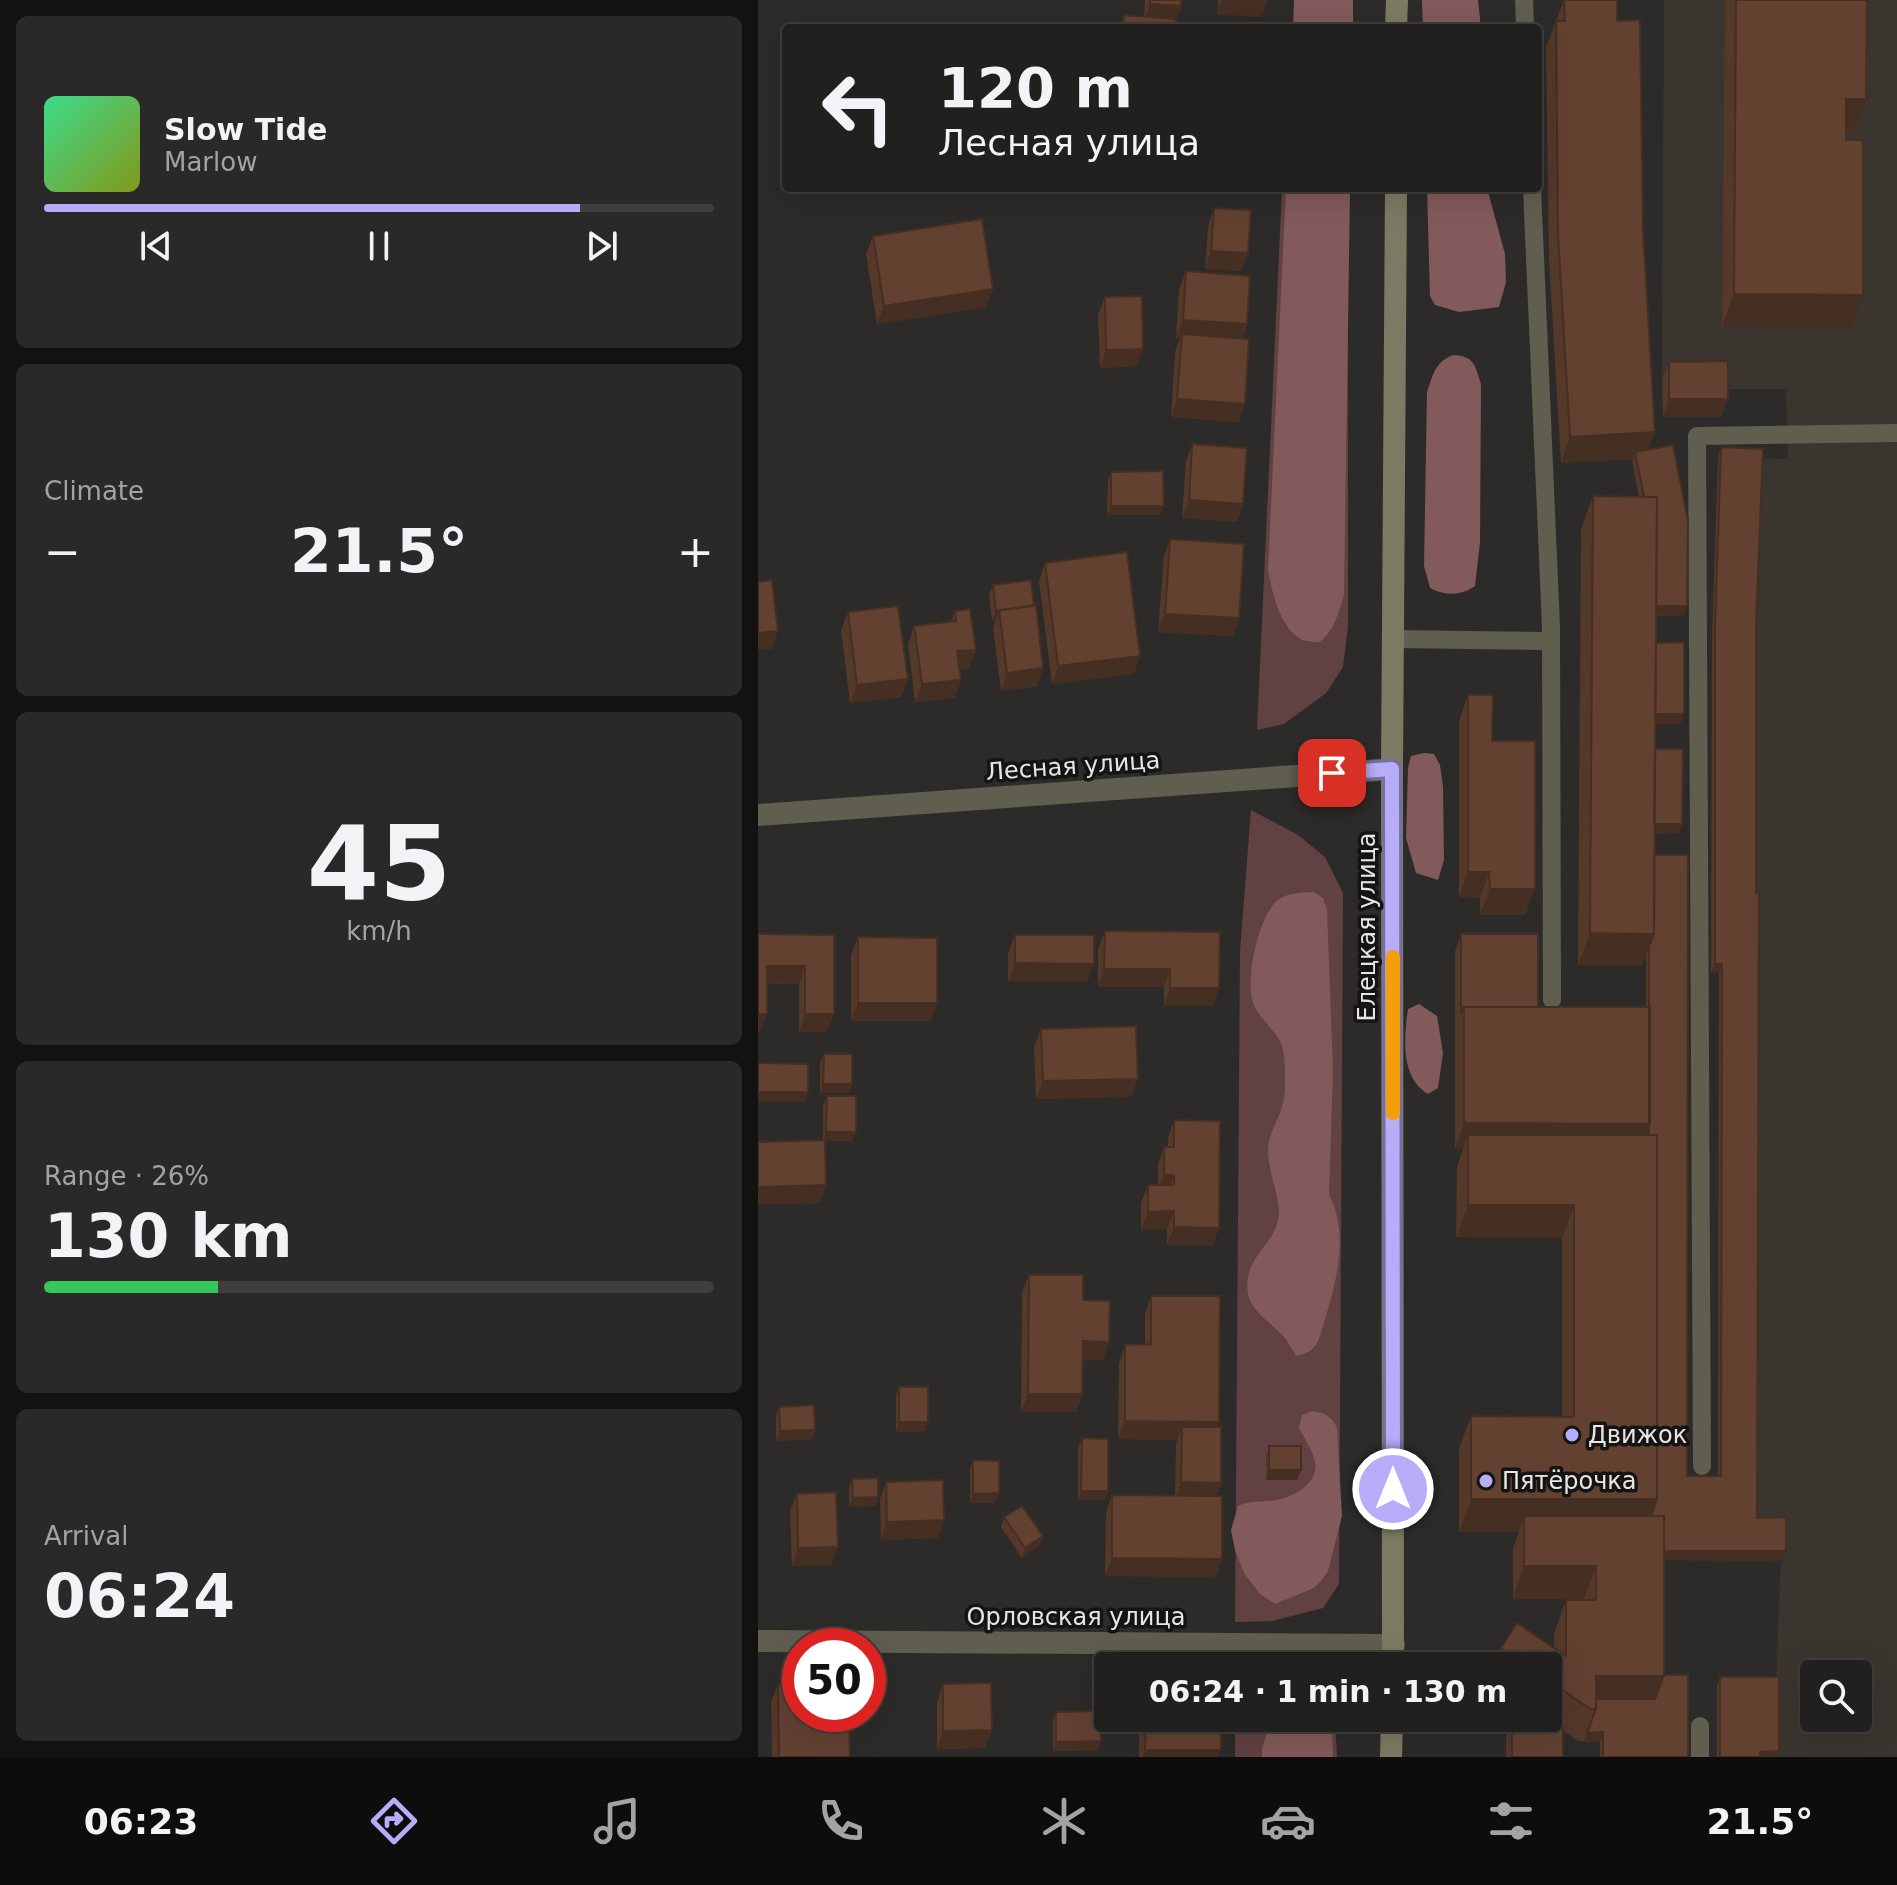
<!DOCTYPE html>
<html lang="en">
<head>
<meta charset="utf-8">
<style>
	body { margin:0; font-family:"DejaVu Sans",sans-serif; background:#2a2828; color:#f1f3f6; height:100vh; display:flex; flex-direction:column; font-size:30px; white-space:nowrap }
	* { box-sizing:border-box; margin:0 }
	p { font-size:26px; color:#a2a3a4 }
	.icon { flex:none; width:44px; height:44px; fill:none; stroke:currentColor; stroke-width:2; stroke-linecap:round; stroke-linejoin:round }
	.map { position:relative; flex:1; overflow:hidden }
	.drawer { display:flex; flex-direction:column; gap:16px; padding:16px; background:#131211; width:758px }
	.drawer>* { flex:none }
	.hud { position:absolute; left:24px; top:24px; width:760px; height:168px; border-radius:8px; box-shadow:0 8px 32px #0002,0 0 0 2px #3f3e3d; background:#22201f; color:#f1f3f6; overflow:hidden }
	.controls { position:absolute; left:1042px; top:1660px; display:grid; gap:16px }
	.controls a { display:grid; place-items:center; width:72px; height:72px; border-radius:8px; background:#22201f; box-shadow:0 8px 32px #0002,0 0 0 2px #3f3e3d; font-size:40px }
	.speed { position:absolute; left:24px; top:1628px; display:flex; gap:16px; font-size:40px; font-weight:700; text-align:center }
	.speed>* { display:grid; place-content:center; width:104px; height:104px; border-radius:50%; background:#22201f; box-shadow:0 8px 32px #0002,0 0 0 2px #3f3e3d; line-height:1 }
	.speed .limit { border:12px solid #d22; background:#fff; color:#111 }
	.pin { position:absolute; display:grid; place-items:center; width:68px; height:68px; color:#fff; margin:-34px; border-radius:16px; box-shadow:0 4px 12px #0006 }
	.me { position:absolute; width:88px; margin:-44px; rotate:0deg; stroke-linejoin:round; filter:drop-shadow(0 0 6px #0008) }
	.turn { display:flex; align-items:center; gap:28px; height:168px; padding:0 24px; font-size:36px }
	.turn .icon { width:104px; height:104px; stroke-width:2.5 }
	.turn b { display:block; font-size:56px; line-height:68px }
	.big { font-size:60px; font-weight:700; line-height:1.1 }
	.drawer .card { flex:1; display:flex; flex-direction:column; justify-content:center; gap:12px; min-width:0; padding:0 28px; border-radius:12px; background:#2a2828 }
	.drawer .dial { align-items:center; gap:0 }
	.dial b { font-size:104px; line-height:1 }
	.song { display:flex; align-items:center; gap:24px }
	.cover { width:96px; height:96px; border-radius:12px; background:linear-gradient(135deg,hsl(150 70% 55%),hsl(70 70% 35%)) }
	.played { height:8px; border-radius:4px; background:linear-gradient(90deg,#b6acf8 80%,#3f3e3d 80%) }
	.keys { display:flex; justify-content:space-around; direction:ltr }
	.heat { display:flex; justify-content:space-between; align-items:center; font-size:44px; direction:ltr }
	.charge { height:12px; border-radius:6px; background:linear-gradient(90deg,#34c759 26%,#3f3e3d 0) }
	.trip { position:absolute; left:336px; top:1652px; width:468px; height:80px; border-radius:8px; background:#22201f; box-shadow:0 8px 32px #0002,0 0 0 2px #3f3e3d; font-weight:700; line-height:80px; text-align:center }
	.tabs { display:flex; height:128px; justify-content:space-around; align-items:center; background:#0e0d0c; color:#a2a3a4 }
	.tabs .icon { width:56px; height:56px }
	.tabs .on { color:#b6acf8 }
	.tabs b { font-size:36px; color:#f1f3f6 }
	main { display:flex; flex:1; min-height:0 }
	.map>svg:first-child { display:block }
	.built { fill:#3a352e; fill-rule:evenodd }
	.green { fill:#614141 }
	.forest { fill:#825a5b }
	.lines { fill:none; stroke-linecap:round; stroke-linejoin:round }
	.service { stroke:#5f5e4f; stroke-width:18 }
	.minor { stroke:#5f5e4f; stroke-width:22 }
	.secondary { stroke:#7c7a62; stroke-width:22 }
	.wall { fill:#54382a }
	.shaded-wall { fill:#452e22 }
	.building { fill:#624131; stroke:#452e22; stroke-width:2 }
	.route-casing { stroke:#7670a1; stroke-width:20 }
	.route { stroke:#b6acf8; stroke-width:14 }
	.slow { stroke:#f59e0b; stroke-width:14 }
	.poi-dot { fill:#b6acf8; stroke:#151413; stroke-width:3 }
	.labels { text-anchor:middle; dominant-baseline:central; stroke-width:7; stroke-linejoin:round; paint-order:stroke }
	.street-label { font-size:24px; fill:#e8e6e5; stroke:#151413 }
	.poi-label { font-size:24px; fill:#e8e6e5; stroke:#151413; text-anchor:start }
</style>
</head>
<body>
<main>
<section class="drawer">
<div class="card">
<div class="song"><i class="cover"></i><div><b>Slow Tide</b><p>Marlow</p></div></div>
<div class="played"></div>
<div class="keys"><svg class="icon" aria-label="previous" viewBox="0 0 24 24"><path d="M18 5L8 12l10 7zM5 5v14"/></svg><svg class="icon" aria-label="pause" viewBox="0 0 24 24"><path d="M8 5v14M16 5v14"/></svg><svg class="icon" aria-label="next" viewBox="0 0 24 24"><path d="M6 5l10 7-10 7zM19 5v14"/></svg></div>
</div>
<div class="card"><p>Climate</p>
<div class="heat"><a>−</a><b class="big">21.5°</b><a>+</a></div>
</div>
<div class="card dial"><b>45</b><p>km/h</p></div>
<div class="card"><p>Range · 26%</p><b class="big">130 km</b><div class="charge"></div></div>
<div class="card"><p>Arrival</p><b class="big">06:24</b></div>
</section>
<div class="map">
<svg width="1139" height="1757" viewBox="0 0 1139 1757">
	<rect width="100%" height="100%" fill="#2d2b29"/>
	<path class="built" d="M906 0H1139V1757H1018V1687L1024 1527H996L995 635 1001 458 1030 459 1028 389H963V379L904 380ZM1056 1674H1100V1718H1056Z"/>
	<path class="green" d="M524 188H590V626L585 667 568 693 526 724 499 730Z
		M493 810 540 835 567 857 585 893 581 1584 565 1608 514 1621 477 1622 482 951Z
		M477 1718H577L579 1757H477Z"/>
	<path class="forest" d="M536 0H595V28H535Z
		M664 0H720L723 28H665Z
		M528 188H592L586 595C580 614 577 629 562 642 556 642 548 642 543 639 522 628 514 592 510 570Z
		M669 188H729L747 254 748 282 741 307 701 312 677 305 672 296Z
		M695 355C717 356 717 366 723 384L722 542 717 586C703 596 687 596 672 588L666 566 669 392C675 375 677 362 695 355Z
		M666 753 676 754 682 765 685 787 686 860 680 880 658 873 648 838 650 768 653 756Z
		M556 892 565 898 569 909 575 1072 571 1195C591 1233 579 1280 567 1319 564 1328 562 1342 555 1348 550 1354 545 1354 538 1356 534 1349 530 1341 524 1335 513 1323 493 1311 490 1294 484 1254 521 1245 521 1211 520 1191 510 1171 510 1150 510 1132 524 1116 526 1098 528 1085 527 1068 526 1055 524 1033 503 1023 495 1003 487 980 500 916 520 900 531 892 543 893 556 892Z
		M661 1004 679 1016 685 1053 680 1088 670 1094C642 1077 646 1037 650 1009Z
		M554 1411C567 1413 574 1416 579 1428L584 1516 570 1571 564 1580 556 1588 517 1604 502 1594 486 1573 477 1550 473 1530 480 1506C491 1501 498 1502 510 1501 530 1500 561 1486 557 1462 555 1451 546 1438 541 1428L544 1415Z
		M514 1718H564L574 1731 575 1757H504V1748Z"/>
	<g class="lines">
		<path class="service" d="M766 0 767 28
			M774 188 793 627 794 1000
			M635 639 793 641
			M944 1466 939 436 1139 433
			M942 1726V1757"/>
		<path class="minor" d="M0 815 634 769
			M0 1641 636 1645"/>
		<path class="secondary" d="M638 28 639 0
			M635 1666 634 769 638 188
			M633 1757 634 1718"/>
	</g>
	<path class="wall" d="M387 0H423V6L418 21 417 28H361L366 15 386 16Z
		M460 0H510L503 17 459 14Z
		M806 0 859 21 885 230 891 449 926 616H898V643L926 714 922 724H897V749L921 833 896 834V855L929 1476H960L961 973H953L954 635 960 456 963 447 998 626 999 1518 1024 1561 906 1560V1675L930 1757H842V1742L820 1741 805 1731V1757H748V1723L750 1718H790V1666H736L743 1648H796V1633L808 1600H826V1599H755V1548L761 1532H701V1449L713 1416 804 1417V1238L698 1237 699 1167 705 1149H697V952L703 934 780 1007H888V955L884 966 820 965 823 529 835 496 881 497 874 461 875 459 803 463 791 260 788 47Z
		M967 0H1109L1108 99 1096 131H1088V140L1105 295 1093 328 964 326Z
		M456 208 484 271 447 269 450 226Z
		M115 236 228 307 119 324 108 254Z
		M428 271 489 324 484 339 481 422 413 417 417 352 422 338H418L421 289Z
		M347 297 379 366 342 368 340 315Z
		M911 362 970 399 963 417H905L904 380Z
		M434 444 485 504 479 522 424 518 428 462Z
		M353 472 402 515H349L350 481Z
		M412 539 481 618 475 636 400 632 406 556Z
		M287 563 376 674 294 684 281 581Z
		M235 585 285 668 279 686 243 691 235 628 238 619 234 620 231 595Z
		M197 611 218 650 211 668 202 669 197 698 157 702 150 644 156 626 193 622Z
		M90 612 150 679 143 697 92 703 83 630Z
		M710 695 734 741 777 889 767 915H722V898L701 897V721Z
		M347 931 461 988 455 1006H406V987H340V949Z
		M0 934 76 935 69 1032H41V984H9L2 1032Z
		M257 935 336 964 329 982 250 981V953Z
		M100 937 179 1003 173 1021H93V955Z
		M283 1029 373 1097 278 1099 276 1047Z
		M66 1054 94 1084 91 1093H62V1063Z
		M69 1096 94 1141H67L68 1185 62 1203 0 1204V1142L65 1140V1106Z
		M416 1120 455 1246 409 1245V1229L383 1230V1203L390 1185H400V1164L406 1147H410V1138Z
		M271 1275 325 1300 351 1342 345 1360 325 1359 324 1394 318 1412H263L264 1293Z
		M393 1296 459 1427 463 1483 458 1496 464 1559 458 1577 347 1576 348 1513 354 1495 417 1496 418 1445 419 1440 360 1439 361 1363 367 1345H387V1314Z
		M141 1387 167 1431 138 1432V1396Z
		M21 1407 57 1430 54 1439 18 1441V1416Z
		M324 1438 347 1500H320V1448Z
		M511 1446 539 1480H508V1455Z
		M215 1460 237 1503H212V1470Z
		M94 1479 117 1506 91 1507V1488Z
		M128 1482 186 1520 180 1538 123 1540 122 1499Z
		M39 1494 74 1565 34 1566 32 1511Z
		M246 1517 282 1545 264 1558 243 1527Z
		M962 1677 1019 1757H959V1686Z
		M20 1684 92 1757H14L13 1702Z
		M185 1684 234 1730 227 1748 179 1749V1702Z
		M298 1712 340 1751H295V1721Z
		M381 1718H463L460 1757H381Z"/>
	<path class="shaded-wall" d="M464 0H510L503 17 459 14Z
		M392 4 423 6 417 24 386 22Z
		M1088 99H1108L1096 131H1077Z
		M453 251 490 253 484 271 447 269Z
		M235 289 228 307 119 324 126 306Z
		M976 294 1105 295 1093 328 964 326Z
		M425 320 489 324 482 342 424 334 422 338H418Z
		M385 349 379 366 342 368 348 350Z
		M419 399 487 404 481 422 413 417Z
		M911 399H970L963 417H905Z
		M897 432 887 458 877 452 875 459 803 463 812 437Z
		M431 500 485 504 479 522 424 518Z
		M353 506H406L402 515H349Z
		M890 606H929L926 616 886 615Z
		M241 610 238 619 234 620 238 611Z
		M407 614 481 618 475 636 400 632Z
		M20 631 14 649 0 650V633Z
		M218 650 211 668 193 669 199 651Z
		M382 656 376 674 294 684 300 666Z
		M285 668 279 686 243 691 249 673Z
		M150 679 143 697 92 703 99 685Z
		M203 680 197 698 157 702 164 684Z
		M892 714H926L922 724H888Z
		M924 824 921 833 888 834 891 825Z
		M710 872H731L722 898 701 897Z
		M732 889H777L767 915H722Z
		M832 933 896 934 884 966 820 965Z
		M257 963 336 964 329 982 250 981Z
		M957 964H964L961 973H953Z
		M9 966H47L41 984 2 983Z
		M346 969H412L406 987H340Z
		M412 988H461L455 1006H406Z
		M100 1003H179L173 1021H93Z
		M0 1014H9L2 1032H0Z
		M47 1014H76L69 1032H41Z
		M380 1079 373 1097 278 1099 285 1081Z
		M65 1084H94L91 1093H62Z
		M0 1092H50L47 1102H0Z
		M706 1123 892 1124 883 1149 710 1135 705 1149H697Z
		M68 1132H98L94 1141H65Z
		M406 1175H416L410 1193H400Z
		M68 1185 62 1203 0 1204V1187Z
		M710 1205H816L804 1238 698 1237Z
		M416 1211 409 1229 383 1230 390 1212Z
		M416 1227 461 1228 455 1246 409 1245Z
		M325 1341 351 1342 345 1360 318 1359Z
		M270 1394H324L318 1412H263Z
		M367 1421 461 1422 455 1440 424 1427 419 1440 360 1439Z
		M141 1422H170L167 1431 138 1432Z
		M57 1430 54 1439 18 1441 22 1431Z
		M511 1470H543L539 1480H508Z
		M423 1482 463 1483 457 1501 417 1500Z
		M323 1491H350L347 1500H320Z
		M241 1493 237 1503H212L215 1494Z
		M120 1497 117 1506 91 1507 95 1498Z
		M713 1499H899L887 1532 766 1516 761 1532H701Z
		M186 1520 180 1538 123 1540 129 1522Z
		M285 1536 282 1545 264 1558 267 1548Z
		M80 1547 74 1565 34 1566 40 1548Z
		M897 1551H1028L1024 1561 894 1560Z
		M354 1558 464 1559 458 1577 347 1576Z
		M766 1566H838L826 1599H755Z
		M838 1676H906L894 1708H832Z
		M234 1730 227 1748 179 1749 185 1731Z
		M845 1732 842 1742H826L829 1733Z
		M343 1741 340 1751H295L298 1742Z
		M387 1750H463L460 1757H385Z
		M1021 1751 1019 1757H1000L1002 1752Z"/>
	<path class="building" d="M392 0H423V6L392 4Z
		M806 0H859V21L882 20 885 230 897 432 812 437 800 234 798 21H807Z
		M978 0H1109L1108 99H1088V140H1105V295L976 294Z
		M366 15 418 19 417 28H365Z
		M456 208 493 210 490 253 453 251Z
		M224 219 235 289 126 306 115 236Z
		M428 271 492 276 489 324 425 320Z
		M384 296 385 349 348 350 347 297Z
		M424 334 491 339 487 404 419 399Z
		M970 361V399H911V362Z
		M434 444 489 448 485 504 431 500Z
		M915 445 930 521 929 606H898L899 497H886L877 452Z
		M963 447 1005 449 998 626V893L1001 892 999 1518 1028 1517V1551H906V1516H893L899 1499V1135H891V946L896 934V855H930L929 1476H963L964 964H957V626Z
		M405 471 406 506H353V472Z
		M835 496 899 497 896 934 832 933Z
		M412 539 486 544 481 618 407 614Z
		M369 552 382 656 300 666 287 563Z
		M14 580 20 631 0 633V582Z
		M273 580 276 606 238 611 235 585Z
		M278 605 285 668 249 673 241 610Z
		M140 606 150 679 99 685 90 612Z
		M212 609 218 650 199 651 203 680 164 684 156 626 198 621 197 611Z
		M926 642V714H897L898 643Z
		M710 695H735L734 741H777V889H732L731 872H710Z
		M897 749H925L924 824H896Z
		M347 931 462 932 461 988H412V969H346Z
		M0 934 76 935V1014H47V966H9V1014H0Z
		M703 934H780V1007H706L703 1014Z
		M257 935H336V964L257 963Z
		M100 937 179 938V1003H100Z
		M706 1007H892V1124L706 1123Z
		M378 1026 380 1079 285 1081 283 1029Z
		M66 1054H94V1084H65Z
		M0 1063 50 1064V1092H0Z
		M69 1096H98V1132H68Z
		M416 1120 462 1121 461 1228 416 1227V1211L390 1212V1185H416V1175H406V1147H416Z
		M710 1135H899V1499H713V1416L816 1417V1205H710Z
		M67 1140 68 1185 0 1187V1142Z
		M271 1275H325V1300L352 1301 351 1342 325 1341 324 1394H270Z
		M393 1296H462L461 1422 367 1421V1345L393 1344Z
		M141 1387H170V1422H141Z
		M56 1405 57 1430 22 1431 21 1407Z
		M424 1427H463V1483L423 1482Z
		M324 1438 350 1439V1491H323Z
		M511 1446H543V1470H511Z
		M215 1460 241 1461V1493L215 1494Z
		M120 1478V1497L95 1498 94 1479Z
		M185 1480 186 1520 129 1522 128 1482Z
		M78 1492 80 1547 40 1548 39 1494Z
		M354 1495 464 1496V1559L354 1558Z
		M264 1506 285 1536 267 1548 246 1517Z
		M766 1516H906V1676H838V1709H832L790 1680V1666H769L743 1648 759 1623 808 1656V1600H838V1566H766Z
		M906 1675H930V1757H845V1732L829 1733 838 1709V1699H897Z
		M962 1677H1021V1751L1002 1752V1757H962Z
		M233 1683 234 1730 185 1731V1684Z
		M20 1684H42V1714H91L92 1757H21Z
		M790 1705H795V1714H805V1757H754V1718H790Z
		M343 1711V1741L298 1742V1712Z
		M388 1718H463V1750H387Z"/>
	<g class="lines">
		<g class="route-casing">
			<path id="route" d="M574 773 634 769 635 1489"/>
		</g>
		<use href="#route" class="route"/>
		<path class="slow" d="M635 957V1113"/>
	</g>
	<g class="poi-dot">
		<circle cx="814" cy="1435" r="8"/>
		<circle cx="728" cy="1481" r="8"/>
	</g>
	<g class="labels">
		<g class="street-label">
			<text transform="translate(315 766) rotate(-4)">Лесная улица</text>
			<text transform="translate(609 927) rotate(-90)">Елецкая улица</text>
			<text x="318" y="1617">Орловская улица</text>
		</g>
		<g class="poi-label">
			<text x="830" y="1435">Движок</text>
			<text x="744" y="1481">Пятёрочка</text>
		</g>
	</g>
</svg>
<div class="controls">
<a><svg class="icon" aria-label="search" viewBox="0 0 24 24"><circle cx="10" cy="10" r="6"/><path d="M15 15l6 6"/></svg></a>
</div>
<div class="speed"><div class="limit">50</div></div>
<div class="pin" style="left:574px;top:773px;background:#d93025"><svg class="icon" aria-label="arrive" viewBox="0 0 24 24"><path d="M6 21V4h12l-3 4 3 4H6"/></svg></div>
<svg class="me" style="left:635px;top:1489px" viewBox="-20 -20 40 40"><circle r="17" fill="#b6acf8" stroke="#fff" stroke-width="3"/><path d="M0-11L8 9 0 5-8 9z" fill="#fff"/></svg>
<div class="trip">06:24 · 1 min · 130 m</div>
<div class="hud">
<div class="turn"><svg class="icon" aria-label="left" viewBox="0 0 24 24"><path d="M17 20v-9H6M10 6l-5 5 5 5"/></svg><div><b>120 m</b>Лесная улица</div></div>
</div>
</div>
</main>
<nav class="tabs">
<b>06:23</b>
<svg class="icon on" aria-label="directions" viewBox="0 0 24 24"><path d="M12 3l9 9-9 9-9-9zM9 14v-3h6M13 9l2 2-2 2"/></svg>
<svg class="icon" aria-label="music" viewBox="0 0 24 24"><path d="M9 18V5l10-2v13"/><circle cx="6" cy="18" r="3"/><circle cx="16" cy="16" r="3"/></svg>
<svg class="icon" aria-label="phone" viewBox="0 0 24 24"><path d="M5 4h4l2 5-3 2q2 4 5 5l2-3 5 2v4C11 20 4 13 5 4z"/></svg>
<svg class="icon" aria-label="climate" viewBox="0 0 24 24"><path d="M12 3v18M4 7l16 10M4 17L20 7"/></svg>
<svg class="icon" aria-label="car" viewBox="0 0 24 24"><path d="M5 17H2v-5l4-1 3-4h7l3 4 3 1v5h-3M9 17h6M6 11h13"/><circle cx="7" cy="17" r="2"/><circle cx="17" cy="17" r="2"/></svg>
<svg class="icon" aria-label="filters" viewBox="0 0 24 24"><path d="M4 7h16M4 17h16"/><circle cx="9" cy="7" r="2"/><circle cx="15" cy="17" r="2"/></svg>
<b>21.5°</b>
</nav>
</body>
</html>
